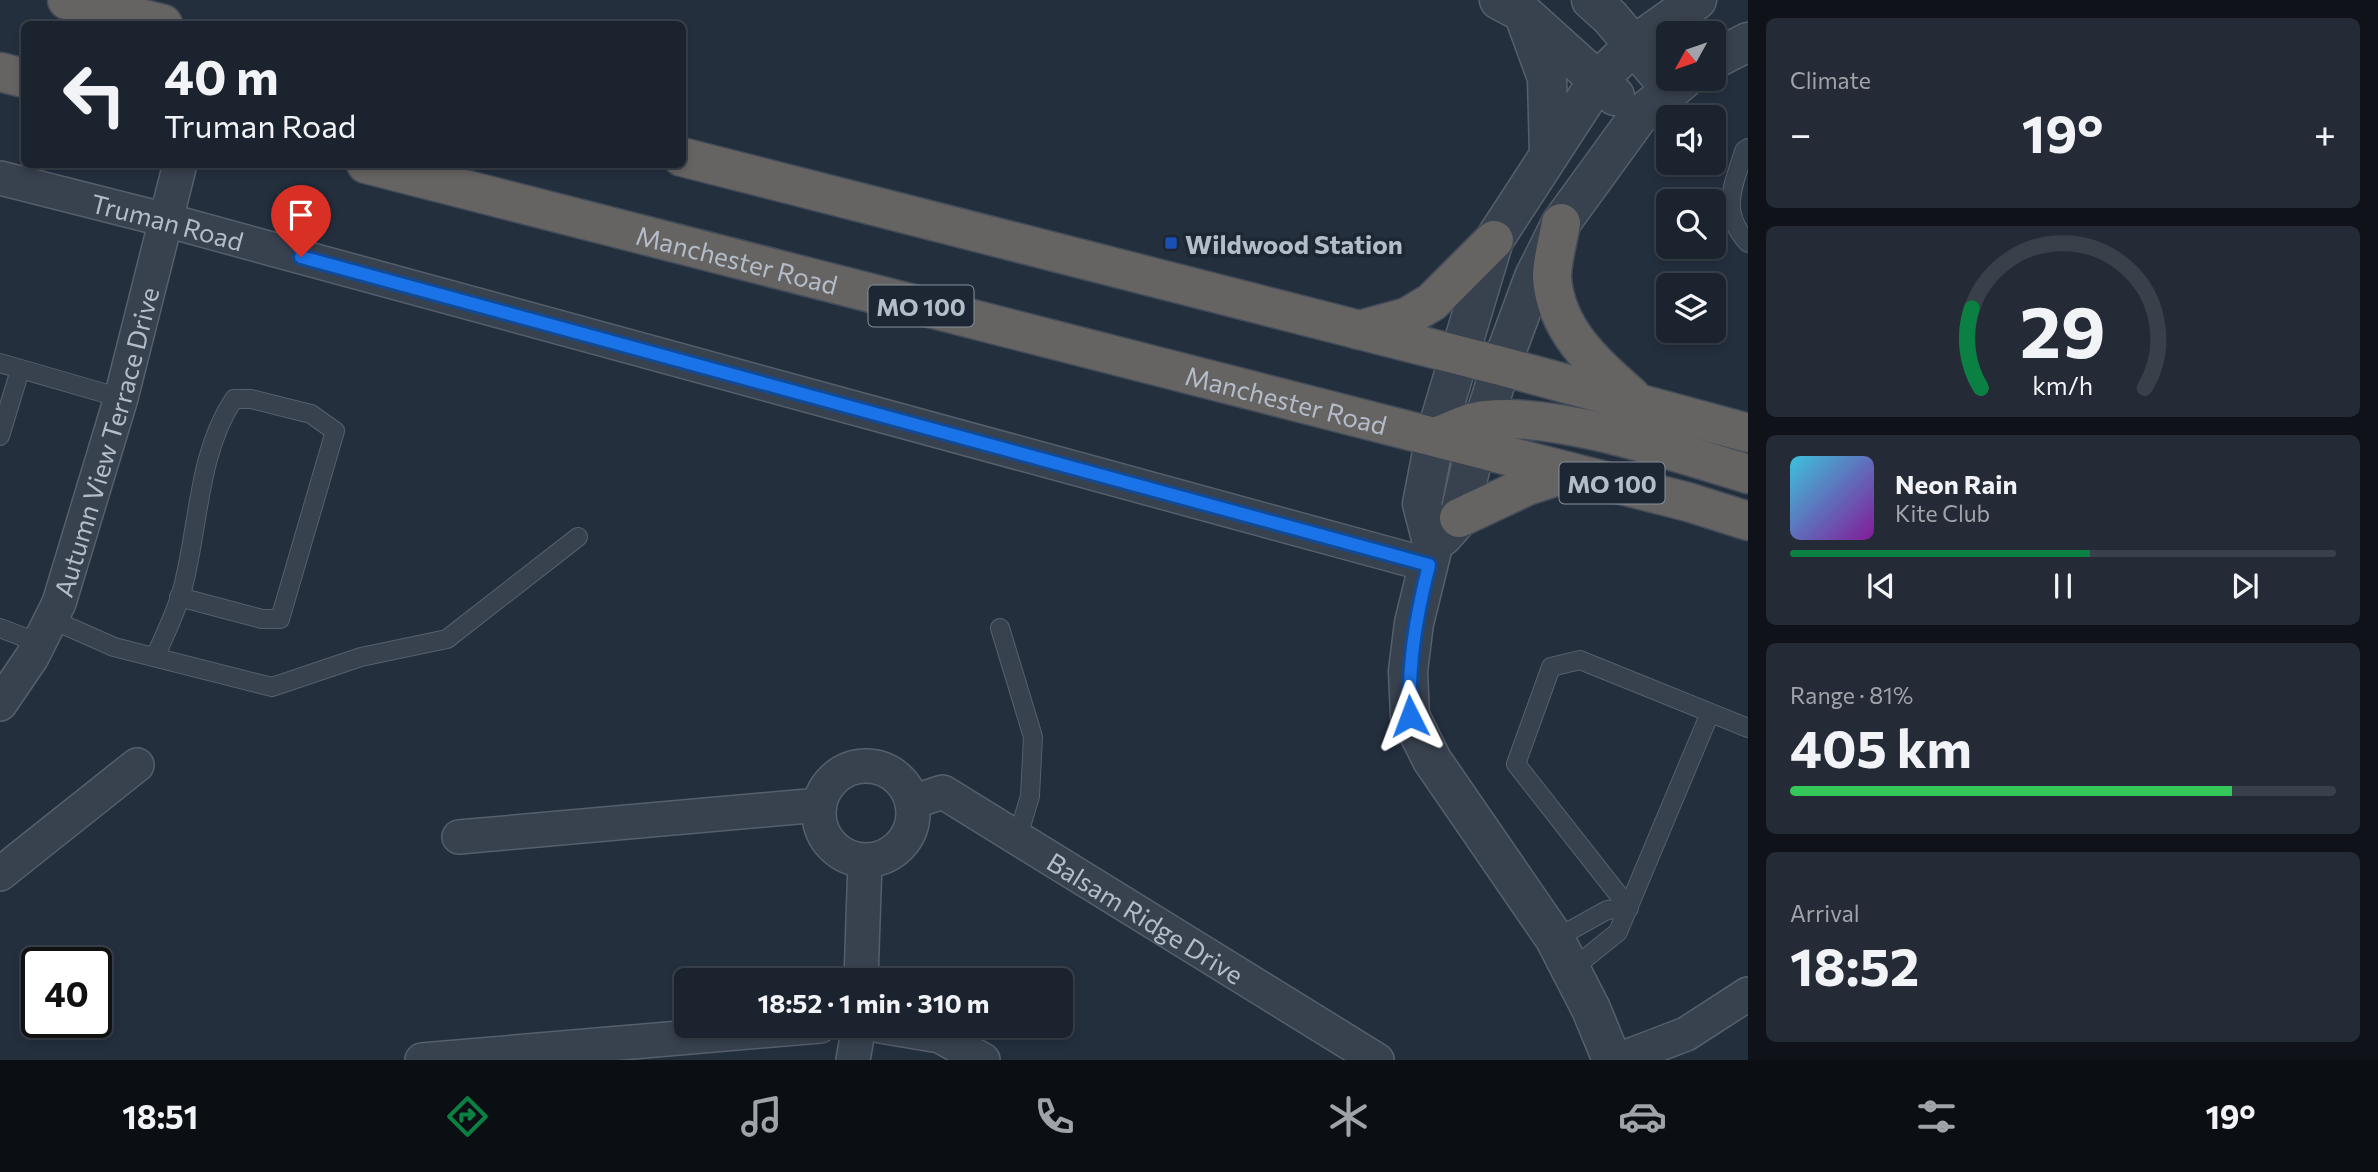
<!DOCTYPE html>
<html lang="en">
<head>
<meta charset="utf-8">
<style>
	body { margin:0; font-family:Commissioner,sans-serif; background:#242b36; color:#f1f3f6; height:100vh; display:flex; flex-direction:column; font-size:26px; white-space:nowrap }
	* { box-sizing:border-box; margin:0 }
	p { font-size:23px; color:#a0a4aa }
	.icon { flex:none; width:38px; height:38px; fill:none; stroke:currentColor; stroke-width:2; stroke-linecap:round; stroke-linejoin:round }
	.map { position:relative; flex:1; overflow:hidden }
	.sheet { display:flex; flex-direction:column; gap:18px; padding:18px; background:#0f1319; width:630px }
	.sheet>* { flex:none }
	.guide { position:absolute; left:21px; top:21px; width:665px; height:147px; border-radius:10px; box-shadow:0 4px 10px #0003,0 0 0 2px #39404a; background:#1b232e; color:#f1f3f6; overflow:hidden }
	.needle { width:46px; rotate:230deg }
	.buttons { position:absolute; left:1656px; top:21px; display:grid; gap:14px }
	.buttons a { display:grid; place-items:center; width:70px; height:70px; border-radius:10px; background:#1b232e; box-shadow:0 4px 10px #0003,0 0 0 2px #39404a; font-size:35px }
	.speed { position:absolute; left:21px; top:947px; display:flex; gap:14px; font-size:35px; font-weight:700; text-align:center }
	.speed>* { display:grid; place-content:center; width:91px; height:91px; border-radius:50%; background:#1b232e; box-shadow:0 4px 10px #0003,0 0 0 2px #39404a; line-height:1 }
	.speed .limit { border:4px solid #111; border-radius:10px; background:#fff; color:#111 }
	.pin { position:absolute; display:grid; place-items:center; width:60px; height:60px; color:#fff; margin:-72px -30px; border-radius:50% 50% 50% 0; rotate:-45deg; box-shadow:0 0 7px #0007 }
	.pin .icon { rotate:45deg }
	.me { position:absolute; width:77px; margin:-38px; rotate:357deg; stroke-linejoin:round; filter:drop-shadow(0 0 5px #0008) }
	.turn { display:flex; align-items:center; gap:24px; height:147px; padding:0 28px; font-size:32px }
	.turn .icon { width:91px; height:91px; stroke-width:2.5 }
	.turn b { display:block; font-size:49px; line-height:60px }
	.big { font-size:52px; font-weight:700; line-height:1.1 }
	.sheet .card { flex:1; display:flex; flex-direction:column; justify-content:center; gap:10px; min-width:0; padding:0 24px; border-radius:10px; background:#242b36 }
	.sheet .dial { align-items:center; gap:0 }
	.dial svg { height:182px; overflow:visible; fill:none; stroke:#39404a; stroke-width:7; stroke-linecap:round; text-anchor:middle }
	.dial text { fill:#f1f3f6; stroke:none }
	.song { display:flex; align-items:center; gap:21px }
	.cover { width:84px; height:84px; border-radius:10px; background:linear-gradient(135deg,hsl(190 70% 55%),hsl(290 70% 35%)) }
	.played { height:7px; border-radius:4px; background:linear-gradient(90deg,#0b8043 55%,#39404a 55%) }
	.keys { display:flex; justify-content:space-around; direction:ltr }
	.heat { display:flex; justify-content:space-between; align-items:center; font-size:38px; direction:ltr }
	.charge { height:10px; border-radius:5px; background:linear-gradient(90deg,#34c759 81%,#39404a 0) }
	.trip { position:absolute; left:674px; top:968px; width:399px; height:70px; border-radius:10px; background:#1b232e; box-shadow:0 4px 10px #0003,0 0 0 2px #39404a; font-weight:700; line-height:70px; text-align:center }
	.tabs { display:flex; height:112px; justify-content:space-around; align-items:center; background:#0b0e12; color:#a0a4aa }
	.tabs .icon { width:49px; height:49px }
	.tabs .selected { color:#0b8043 }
	.tabs b { font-size:32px; color:#f1f3f6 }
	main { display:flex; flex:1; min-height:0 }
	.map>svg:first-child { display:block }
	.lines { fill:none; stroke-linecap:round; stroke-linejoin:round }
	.service-casing { stroke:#565f6c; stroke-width:20 }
	.minor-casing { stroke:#565f6c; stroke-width:36 }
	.tertiary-casing { stroke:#565f6c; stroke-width:41 }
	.trunk-casing { stroke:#434c59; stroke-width:41 }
	.service { stroke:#38414e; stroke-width:18 }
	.minor { stroke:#38414e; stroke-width:33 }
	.tertiary { stroke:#38414e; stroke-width:38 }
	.trunk { stroke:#656462; stroke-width:38 }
	.route-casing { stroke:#114b97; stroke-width:18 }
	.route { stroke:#1a73e8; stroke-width:12 }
	.transit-dot { fill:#1a4fb4; stroke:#1d2633; stroke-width:2.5 }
	.labels { text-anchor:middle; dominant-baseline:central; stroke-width:7; stroke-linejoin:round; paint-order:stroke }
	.shield { fill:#1d2633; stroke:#878f9c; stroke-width:2 }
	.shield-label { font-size:24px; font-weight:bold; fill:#b4bcc9 }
	.street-label { font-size:26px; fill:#b4bcc9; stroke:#1d2633 }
	.poi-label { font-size:26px; font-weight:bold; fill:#b4bcc9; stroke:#1d2633; text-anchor:start }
</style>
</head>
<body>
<main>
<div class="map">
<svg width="1748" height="1060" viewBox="0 0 1748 1060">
	<rect width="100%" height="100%" fill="#242f3e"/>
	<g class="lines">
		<g class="service-casing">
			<path id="service" d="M1748 148 1744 151C1733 188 1719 211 1748 243
				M0 363 121 398
				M0 436 20 370
				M53 620 114 647 272 687 361 657 447 639 578 537
				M0 628 39 643
				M1000 628 1033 737 1030 796 1017 840
				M155 657C165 634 177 611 183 587 199 525 198 452 234 399H251L311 414 335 431 280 619H262L179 597
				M1629 908 1516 764 1551 667 1580 660 1748 728
				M1555 939 1607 910 1629 908
				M1571 970 1618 932 1710 713"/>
		</g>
		<g class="minor-casing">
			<g id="minor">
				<path id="s1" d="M0 178 166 220 1429 565"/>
				<path id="s2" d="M0 704 32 657 59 603 121 398 180 164"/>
				<circle cx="866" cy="813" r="47"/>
				<path id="s3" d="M912 802 943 792 1377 1060"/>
				<path d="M459 837 819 805"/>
				<path d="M0 874 137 765"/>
				<path d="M861 980 865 861"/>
				<path d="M880 1026 940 1036 983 1060"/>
				<path d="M422 1060 820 1026"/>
				<path d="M853 1060 859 1026"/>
				<path d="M1618 1060 1686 1034 1748 994"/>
			</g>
		</g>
		<g class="tertiary-casing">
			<path id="tertiary" d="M1499 0 1523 13 1615 96
				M1591 0 1610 17 1670 88
				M1525 18 1547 78 1549 155
				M1713 60 1748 42
				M1442 537 1459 518 1475 448 1501 366 1534 277 1561 223 1638 117 1684 79
				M1612 1060 1591 1009 1555 939 1432 760 1410 716 1408 671 1414 623 1433 546 1422 504 1435 437 1494 240 1598 80 1634 45 1697 0"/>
		</g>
		<g class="trunk-casing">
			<g id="trunk">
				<path d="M67 0 163 24"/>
				<path d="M0 72 24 78"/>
				<path d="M682 157 1501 366 1748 433"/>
				<path id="s4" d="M366 164 1688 502 1748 521"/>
				<path d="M1561 223C1558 240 1552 260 1552 277 1555 329 1594 364 1631 396"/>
				<path d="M1359 330 1407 317 1432 302 1494 240"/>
				<path d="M1435 437C1451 432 1469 421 1486 420 1558 412 1677 453 1748 474"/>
				<path d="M1459 518 1527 486 1570 472"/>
			</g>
		</g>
		<use href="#service" class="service"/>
		<use href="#minor" class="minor"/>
		<use href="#tertiary" class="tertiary"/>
		<use href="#trunk" class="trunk"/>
	</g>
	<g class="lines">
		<g class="route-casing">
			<path id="route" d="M301 257 1429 565C1416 616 1408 663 1410 716"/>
		</g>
		<use href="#route" class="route"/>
	</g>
	<rect class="transit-dot" x="1164" y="236" width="14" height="14" rx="3.5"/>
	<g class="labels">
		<g class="shield">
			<rect x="868.5" y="285.5" width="105" height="41" rx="5"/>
			<rect x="1559.5" y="462.5" width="105" height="41" rx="5"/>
		</g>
		<g class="shield-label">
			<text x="921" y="306">MO 100</text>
			<text x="1612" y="483">MO 100</text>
		</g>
		<g class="street-label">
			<text stroke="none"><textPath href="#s1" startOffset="173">Truman Road</textPath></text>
			<text stroke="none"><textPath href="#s4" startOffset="383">Manchester Road</textPath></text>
			<text stroke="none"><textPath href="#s4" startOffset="950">Manchester Road</textPath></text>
			<text stroke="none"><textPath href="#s2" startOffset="285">Autumn View Terrace Drive</textPath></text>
			<text stroke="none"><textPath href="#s3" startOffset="271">Balsam Ridge Drive</textPath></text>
		</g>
		<g class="poi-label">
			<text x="1185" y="243">Wildwood Station</text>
		</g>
	</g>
</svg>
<div class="buttons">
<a><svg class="needle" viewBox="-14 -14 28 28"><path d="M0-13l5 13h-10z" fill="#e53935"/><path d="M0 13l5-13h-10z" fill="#a0a4aa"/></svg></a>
<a><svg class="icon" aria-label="sound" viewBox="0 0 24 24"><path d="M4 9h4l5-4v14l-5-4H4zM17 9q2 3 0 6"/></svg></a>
<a><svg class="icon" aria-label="search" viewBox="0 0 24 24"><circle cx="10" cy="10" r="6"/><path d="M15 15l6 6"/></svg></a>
<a><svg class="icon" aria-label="layers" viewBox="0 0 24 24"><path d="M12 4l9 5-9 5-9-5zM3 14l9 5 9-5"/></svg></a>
</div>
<div class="speed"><div class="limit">40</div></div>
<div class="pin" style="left:301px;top:257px;background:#d93025"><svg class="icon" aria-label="arrive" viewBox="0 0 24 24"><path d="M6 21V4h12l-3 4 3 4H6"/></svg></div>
<svg class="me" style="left:1410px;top:716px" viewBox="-20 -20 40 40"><path d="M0-17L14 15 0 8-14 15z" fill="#1a73e8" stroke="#fff" stroke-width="4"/></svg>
<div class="trip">18:52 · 1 min · 310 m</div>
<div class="guide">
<div class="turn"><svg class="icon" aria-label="left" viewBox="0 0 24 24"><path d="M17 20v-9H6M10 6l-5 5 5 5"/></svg><div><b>40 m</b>Truman Road</div></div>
</div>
</div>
<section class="sheet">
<div class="card"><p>Climate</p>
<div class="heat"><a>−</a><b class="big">19°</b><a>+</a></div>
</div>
<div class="card dial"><svg viewBox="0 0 100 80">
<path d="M14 69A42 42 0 1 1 86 69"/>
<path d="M14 69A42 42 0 0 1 10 34" stroke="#0b8043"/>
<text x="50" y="56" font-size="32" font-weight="700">29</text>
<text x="50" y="72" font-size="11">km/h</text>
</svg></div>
<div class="card">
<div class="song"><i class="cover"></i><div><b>Neon Rain</b><p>Kite Club</p></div></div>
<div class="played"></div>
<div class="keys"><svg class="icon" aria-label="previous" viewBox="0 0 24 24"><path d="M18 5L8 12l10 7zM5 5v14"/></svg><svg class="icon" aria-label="pause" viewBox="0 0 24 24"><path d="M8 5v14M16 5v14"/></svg><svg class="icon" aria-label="next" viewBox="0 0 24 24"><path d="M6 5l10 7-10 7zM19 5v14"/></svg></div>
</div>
<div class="card"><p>Range · 81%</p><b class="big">405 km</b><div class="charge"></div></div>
<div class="card"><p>Arrival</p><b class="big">18:52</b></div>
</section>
</main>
<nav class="tabs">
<b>18:51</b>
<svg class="icon selected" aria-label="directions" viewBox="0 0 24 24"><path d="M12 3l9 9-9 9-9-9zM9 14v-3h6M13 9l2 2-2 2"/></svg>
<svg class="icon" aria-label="music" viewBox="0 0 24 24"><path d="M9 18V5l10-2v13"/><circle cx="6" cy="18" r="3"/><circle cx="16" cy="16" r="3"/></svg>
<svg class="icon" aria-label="phone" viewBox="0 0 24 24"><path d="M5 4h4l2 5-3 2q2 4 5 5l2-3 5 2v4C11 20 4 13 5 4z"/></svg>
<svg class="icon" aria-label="climate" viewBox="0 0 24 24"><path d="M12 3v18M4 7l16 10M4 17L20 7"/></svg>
<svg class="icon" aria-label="car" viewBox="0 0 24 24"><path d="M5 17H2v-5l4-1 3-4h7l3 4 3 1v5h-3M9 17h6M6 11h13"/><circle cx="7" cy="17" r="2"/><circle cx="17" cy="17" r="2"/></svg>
<svg class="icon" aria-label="filters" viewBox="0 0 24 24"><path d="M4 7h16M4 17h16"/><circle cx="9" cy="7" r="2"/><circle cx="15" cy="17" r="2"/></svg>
<b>19°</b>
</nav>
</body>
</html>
